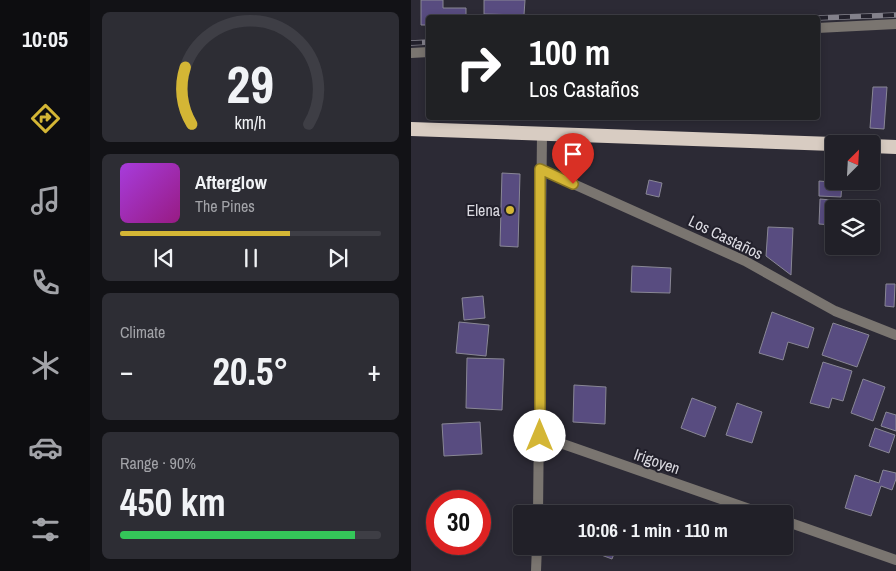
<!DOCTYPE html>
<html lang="en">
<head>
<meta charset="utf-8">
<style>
	body { margin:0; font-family:"Archivo Narrow",sans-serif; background:#2d2d34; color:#f1f3f6; height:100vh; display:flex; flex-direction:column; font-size:19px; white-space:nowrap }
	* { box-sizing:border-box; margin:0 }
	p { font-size:16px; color:#a2a3a8 }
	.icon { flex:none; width:28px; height:28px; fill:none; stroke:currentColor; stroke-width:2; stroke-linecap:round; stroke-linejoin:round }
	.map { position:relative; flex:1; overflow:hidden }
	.drawer { display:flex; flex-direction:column; gap:12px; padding:12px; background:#121216; width:321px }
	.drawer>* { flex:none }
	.guide { position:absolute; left:15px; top:15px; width:394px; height:105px; border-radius:5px; box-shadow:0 2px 8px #0003,0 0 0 1px #3e3e45; background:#202124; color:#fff; overflow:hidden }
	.needle { width:32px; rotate:24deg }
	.tools { position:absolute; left:414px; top:135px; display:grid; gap:10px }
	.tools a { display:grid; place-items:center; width:55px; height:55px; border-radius:5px; background:#212028; box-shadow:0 2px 8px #0003,0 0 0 1px #3e3e45; font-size:25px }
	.speed { position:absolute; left:15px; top:490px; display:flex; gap:10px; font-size:25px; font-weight:700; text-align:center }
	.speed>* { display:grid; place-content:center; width:65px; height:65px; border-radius:50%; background:#212028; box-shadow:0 2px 8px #0003,0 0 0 1px #3e3e45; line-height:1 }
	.speed .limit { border:8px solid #d22; background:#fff; color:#111 }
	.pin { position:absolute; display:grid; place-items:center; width:42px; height:42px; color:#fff; margin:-51px -21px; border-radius:50% 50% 50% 0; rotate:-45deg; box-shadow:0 0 5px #0007 }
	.pin .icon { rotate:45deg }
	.me { position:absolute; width:55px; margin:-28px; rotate:0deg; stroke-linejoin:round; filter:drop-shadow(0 0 4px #0008) }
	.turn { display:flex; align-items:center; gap:18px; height:105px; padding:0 20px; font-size:22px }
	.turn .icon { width:65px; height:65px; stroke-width:2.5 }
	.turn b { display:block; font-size:35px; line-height:42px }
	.big { font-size:38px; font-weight:700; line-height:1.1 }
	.drawer .tile { flex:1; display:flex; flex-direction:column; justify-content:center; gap:8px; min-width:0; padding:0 18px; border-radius:8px; background:#2d2d34 }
	.drawer .dial { align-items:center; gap:0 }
	.dial svg { height:130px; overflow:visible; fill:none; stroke:#3e3e45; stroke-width:7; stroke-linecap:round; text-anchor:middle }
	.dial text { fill:#f1f3f6; stroke:none }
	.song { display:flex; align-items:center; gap:15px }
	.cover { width:60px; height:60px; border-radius:8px; background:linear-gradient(135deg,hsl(280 70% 55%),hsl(310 70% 35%)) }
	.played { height:5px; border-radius:2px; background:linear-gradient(90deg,#d4b635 65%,#3e3e45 65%) }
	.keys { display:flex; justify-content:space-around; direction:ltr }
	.heat { display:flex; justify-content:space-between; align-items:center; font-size:28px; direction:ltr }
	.charge { height:8px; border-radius:4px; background:linear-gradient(90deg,#34c759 90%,#3e3e45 0) }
	.trip { position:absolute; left:102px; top:505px; width:280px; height:50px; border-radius:5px; background:#212028; box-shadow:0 2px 8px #0003,0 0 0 1px #3e3e45; font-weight:700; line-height:50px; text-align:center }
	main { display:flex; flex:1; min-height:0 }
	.tab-bar { display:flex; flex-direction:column; width:90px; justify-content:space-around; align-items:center; background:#0d0d10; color:#a2a3a8 }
	.tab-bar .icon { width:35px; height:35px }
	.tab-bar .active { color:#d4b635 }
	.tab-bar b { font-size:22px; color:#f1f3f6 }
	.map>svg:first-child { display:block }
	.building { fill:#584c80; stroke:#898795 }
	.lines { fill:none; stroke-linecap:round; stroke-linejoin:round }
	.service { stroke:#7a7570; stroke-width:10 }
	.minor { stroke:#7a7570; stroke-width:10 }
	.trunk { stroke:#d8ccc2; stroke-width:14 }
	.rail-casing { stroke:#83818b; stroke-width:5.5 }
	.rail { stroke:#22202b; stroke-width:4; stroke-dasharray:11; stroke-linecap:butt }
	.route-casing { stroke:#8a7622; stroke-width:12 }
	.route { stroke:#d4b635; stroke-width:9 }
	.poi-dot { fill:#d4b635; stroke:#22202b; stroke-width:2 }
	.labels { text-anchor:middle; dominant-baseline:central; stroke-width:4; stroke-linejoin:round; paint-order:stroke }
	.poi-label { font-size:16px; fill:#dcdbe2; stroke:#22202b; text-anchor:end }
	.street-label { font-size:16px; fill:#dcdbe2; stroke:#22202b }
</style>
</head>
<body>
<main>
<nav class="tab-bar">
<b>10:05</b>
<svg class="icon active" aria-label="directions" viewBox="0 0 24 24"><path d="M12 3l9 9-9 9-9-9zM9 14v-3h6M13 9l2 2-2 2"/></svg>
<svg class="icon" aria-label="music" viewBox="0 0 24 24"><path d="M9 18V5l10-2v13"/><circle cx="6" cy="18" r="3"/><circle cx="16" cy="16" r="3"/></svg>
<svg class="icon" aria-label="phone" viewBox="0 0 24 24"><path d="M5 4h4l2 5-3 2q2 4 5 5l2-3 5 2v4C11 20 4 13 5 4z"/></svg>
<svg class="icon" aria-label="climate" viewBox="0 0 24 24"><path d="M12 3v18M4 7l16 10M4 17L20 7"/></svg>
<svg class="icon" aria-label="car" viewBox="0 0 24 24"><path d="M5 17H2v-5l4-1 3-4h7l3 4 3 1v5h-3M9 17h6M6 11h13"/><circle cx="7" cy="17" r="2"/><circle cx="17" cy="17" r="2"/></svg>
<svg class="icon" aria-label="filters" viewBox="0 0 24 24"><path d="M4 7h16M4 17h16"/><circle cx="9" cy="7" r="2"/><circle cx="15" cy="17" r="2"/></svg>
</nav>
<section class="drawer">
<div class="tile dial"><svg viewBox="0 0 100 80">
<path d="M14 69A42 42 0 1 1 86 69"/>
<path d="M14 69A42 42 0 0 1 10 34" stroke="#d4b635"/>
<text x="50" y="56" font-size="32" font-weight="700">29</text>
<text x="50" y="72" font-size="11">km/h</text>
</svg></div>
<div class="tile">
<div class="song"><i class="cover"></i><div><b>Afterglow</b><p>The Pines</p></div></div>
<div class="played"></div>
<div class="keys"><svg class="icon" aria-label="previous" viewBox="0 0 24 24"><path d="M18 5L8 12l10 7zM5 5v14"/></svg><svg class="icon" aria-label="pause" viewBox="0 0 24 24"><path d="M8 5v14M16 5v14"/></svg><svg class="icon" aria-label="next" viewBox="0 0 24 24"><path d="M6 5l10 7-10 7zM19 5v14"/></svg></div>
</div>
<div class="tile"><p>Climate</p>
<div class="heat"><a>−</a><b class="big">20.5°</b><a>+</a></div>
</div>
<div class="tile"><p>Range · 90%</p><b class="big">450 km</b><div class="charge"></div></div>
</section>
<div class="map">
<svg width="485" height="571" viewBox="0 0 485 571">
	<rect width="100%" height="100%" fill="#2c2a35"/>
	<path class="building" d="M10 0H32V8H55V18H18V25H10Z
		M73 0H114L113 15 73 14Z
		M462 87H476L473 129 459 128Z
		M91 173 109 174 107 247 89 246Z
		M238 180 251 183 248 197 235 194Z
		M408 181 431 183 430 197 408 196Z
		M409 199 430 201V209H422V225L408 224Z
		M357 227 382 228 380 275 355 256Z
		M221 266 260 268 259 293 220 292Z
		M475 284H484L483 307 474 306Z
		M72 296 74 318 53 320 51 298Z
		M361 312 403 328 397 348 377 342 372 360 348 353Z
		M48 322 78 325 75 356 45 353Z
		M422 323 458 335 446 367 411 355Z
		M56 358 93 359 91 410 55 408Z
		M412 362 441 371 432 401 421 398 418 408 399 403Z
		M452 379 474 387 462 421 440 413Z
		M163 385 195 387 194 424 162 422Z
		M281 398 305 407 294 437 270 428Z
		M326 403 351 412 341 443 315 435Z
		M475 412 485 415V431L470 426Z
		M69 422 71 454 33 456 31 424Z
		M464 428 484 435 478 453 458 446Z
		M472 470 485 473V479L481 490 470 486 460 516 434 508 444 475 468 483Z
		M166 546H206L201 559Z"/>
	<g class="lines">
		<path class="service" d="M406 28 485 24
			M0 53 18 52"/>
		<path class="minor" d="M129 169 334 261 424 311 485 335
			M129 436 353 514
			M127 514 131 133
			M374 521 485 560
			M125 571 126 546"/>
		<path class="trunk" d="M0 129 422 144
			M460 146 485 147"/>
		<g class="rail-casing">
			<path id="rail" d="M406 18 485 15
				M0 43 18 42"/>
		</g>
		<use href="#rail" class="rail"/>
	</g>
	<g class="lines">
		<g class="route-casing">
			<path id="route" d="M129 436V169L162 184"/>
		</g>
		<use href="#route" class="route"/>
	</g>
	<circle class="poi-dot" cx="99" cy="210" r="5"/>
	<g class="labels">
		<g class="poi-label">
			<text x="89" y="210">Elena</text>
		</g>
		<g class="street-label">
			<text transform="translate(315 237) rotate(26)">Los Castaños</text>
			<text transform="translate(246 461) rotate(19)">Irigoyen</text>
		</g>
	</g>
</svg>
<div class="tools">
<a><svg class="needle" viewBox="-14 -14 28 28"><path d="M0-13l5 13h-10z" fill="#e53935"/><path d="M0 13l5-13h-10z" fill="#a2a3a8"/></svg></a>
<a><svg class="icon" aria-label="layers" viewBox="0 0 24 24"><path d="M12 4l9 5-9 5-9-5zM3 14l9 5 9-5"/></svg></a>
</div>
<div class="speed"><div class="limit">30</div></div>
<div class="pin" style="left:162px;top:184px;background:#d93025"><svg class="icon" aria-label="arrive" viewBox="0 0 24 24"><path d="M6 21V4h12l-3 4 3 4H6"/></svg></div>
<svg class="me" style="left:129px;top:436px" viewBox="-20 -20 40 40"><circle r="19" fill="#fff"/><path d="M0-13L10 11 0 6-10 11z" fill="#d4b635"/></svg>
<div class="trip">10:06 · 1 min · 110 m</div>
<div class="guide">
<div class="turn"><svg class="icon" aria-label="right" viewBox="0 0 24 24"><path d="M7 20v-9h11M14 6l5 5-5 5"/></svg><div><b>100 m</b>Los Castaños</div></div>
</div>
</div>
</main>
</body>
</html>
